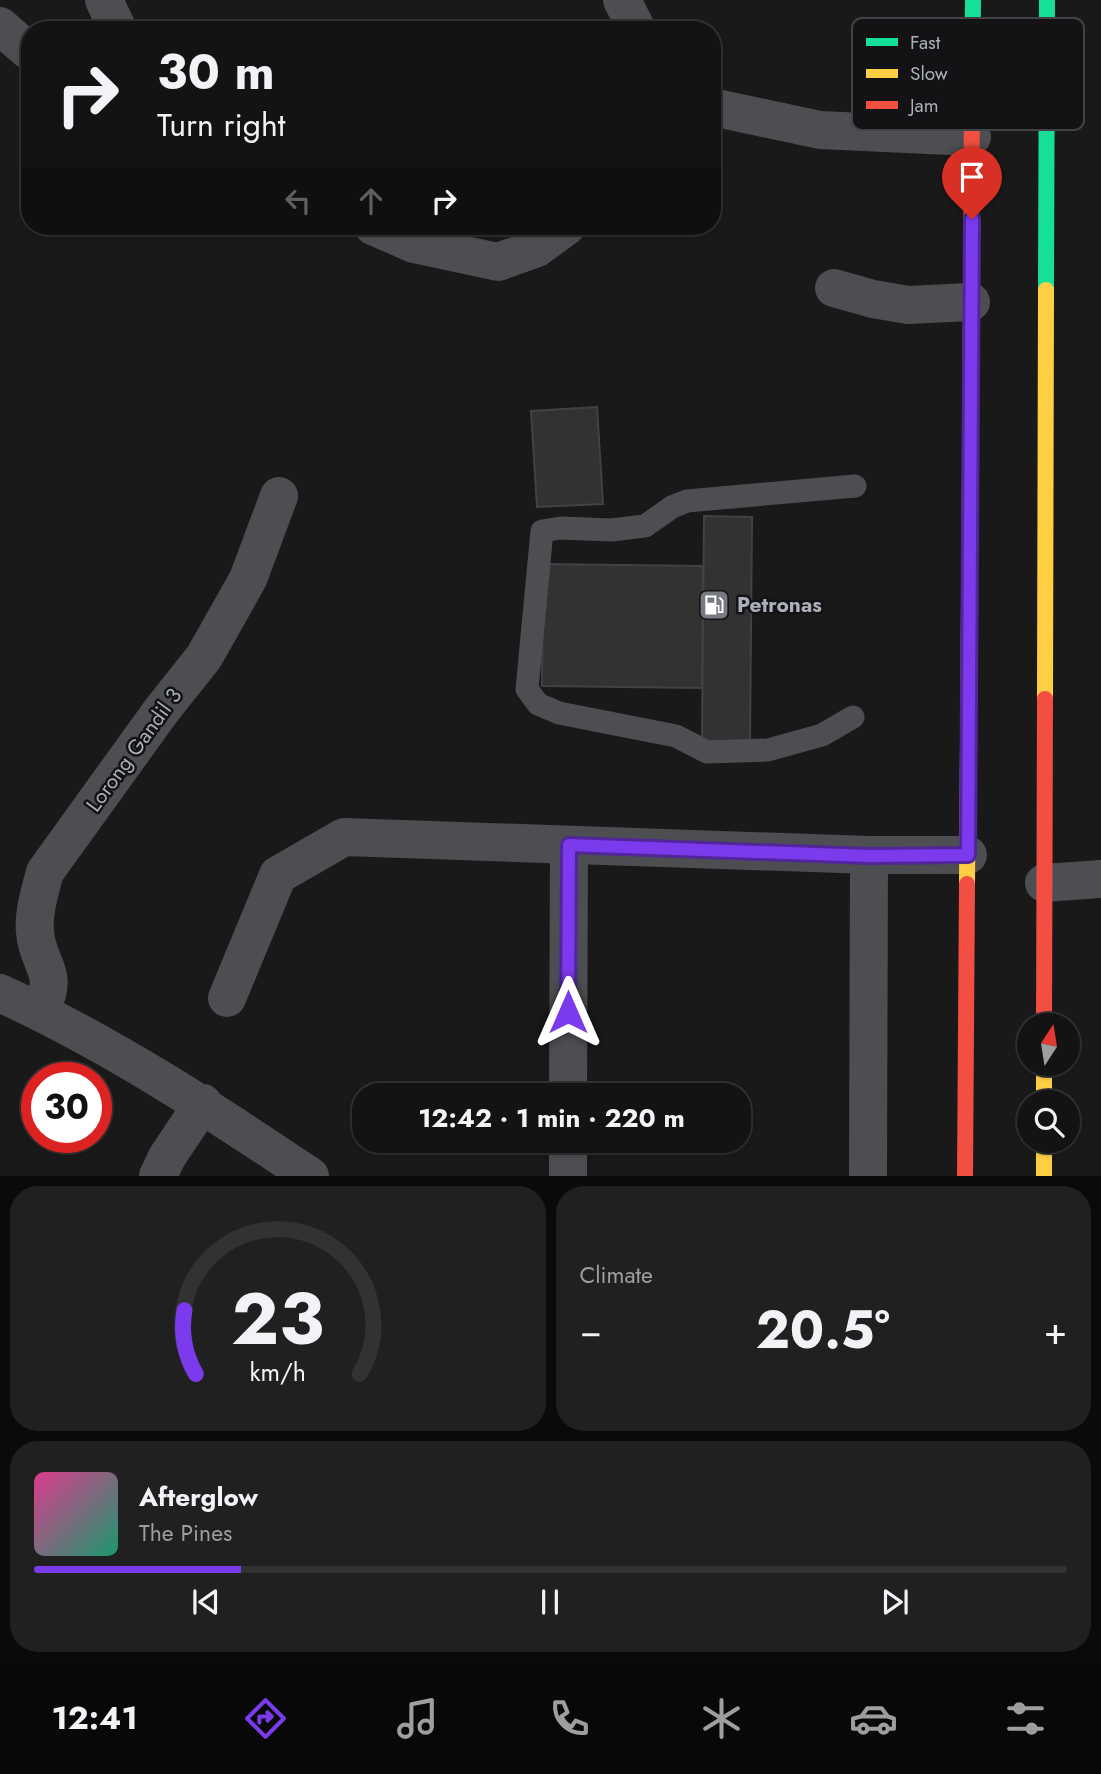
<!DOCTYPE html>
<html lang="en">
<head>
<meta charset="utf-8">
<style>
	body { margin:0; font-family:Jost,sans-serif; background:#202021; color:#f1f3f6; height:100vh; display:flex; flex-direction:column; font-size:26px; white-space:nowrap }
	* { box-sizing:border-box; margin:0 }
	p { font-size:23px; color:#9d9ea0 }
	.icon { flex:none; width:38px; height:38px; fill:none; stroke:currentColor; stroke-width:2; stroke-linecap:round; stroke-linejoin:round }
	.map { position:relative; height:1176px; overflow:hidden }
	.details { display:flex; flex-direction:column; gap:10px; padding:10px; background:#0a0a0a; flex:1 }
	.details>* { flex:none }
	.hud { position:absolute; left:21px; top:21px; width:700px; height:214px; border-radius:28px; box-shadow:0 2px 5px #0004,0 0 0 2px #323233; background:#131313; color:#f1f3f6; overflow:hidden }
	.needle { width:46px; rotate:12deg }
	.fabs { position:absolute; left:1017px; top:1013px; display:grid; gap:14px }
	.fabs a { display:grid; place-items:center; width:63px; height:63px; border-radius:50%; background:#131313; box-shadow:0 2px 5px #0004,0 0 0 2px #323233; font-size:35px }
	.speed { position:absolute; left:21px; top:1062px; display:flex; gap:14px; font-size:35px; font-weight:700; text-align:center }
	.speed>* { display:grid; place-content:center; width:91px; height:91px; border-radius:50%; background:#131313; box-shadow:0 2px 5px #0004,0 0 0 2px #323233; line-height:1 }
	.speed .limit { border:10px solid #d22; background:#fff; color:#111 }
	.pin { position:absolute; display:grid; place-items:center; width:60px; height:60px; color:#fff; margin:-72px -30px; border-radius:50% 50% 50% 0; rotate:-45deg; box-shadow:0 0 7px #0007 }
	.pin .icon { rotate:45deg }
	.me { position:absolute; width:77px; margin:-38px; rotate:0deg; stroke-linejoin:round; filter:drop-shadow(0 0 5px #0008) }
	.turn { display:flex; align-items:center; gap:24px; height:147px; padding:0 21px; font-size:32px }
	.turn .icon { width:91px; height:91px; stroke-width:2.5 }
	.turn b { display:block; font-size:49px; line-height:60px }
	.lanes { display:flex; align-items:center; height:66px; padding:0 21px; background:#0003; justify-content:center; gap:35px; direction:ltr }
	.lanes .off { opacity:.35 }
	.big { font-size:52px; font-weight:700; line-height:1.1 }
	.details .card { flex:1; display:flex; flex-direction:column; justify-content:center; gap:10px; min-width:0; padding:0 24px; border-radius:28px; background:#202021 }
	.details .dial { align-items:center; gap:0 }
	.dial svg { height:182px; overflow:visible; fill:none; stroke:#323233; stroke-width:7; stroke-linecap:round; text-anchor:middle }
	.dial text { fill:#f1f3f6; stroke:none }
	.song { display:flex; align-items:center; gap:21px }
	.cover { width:84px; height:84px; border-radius:10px; background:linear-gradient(135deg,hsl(330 70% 55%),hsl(160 70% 35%)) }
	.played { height:7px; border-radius:4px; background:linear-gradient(90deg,#7c3aed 20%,#323233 20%) }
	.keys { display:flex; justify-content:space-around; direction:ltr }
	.heat { display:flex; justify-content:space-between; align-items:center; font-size:38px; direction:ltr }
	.details .tiles { flex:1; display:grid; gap:10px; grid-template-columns:1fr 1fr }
	.card:last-child { grid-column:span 2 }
	.trip { position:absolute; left:352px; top:1083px; width:399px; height:70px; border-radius:28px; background:#131313; box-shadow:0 2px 5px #0004,0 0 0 2px #323233; font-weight:700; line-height:70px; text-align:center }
	.dock { display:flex; height:112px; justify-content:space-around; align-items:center; background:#080808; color:#9d9ea0 }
	.dock .icon { width:49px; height:49px }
	.dock .on { color:#7c3aed }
	.dock b { font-size:32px; color:#f1f3f6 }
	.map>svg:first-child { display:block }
	.building { fill:#323233; stroke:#414245; stroke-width:2 }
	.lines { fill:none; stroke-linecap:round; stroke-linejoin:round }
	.lane { stroke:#4d4e52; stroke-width:23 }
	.street { stroke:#4d4e52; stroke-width:38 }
	.fast { stroke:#16e098; stroke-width:16 }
	.slow { stroke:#ffcf43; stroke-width:16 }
	.jam { stroke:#f24e42; stroke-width:16 }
	.route-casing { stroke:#51269a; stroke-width:18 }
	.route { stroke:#7c3aed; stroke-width:12 }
	.labels { text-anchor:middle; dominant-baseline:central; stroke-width:5; stroke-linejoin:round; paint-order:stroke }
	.poi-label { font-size:21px; font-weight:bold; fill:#aaafb9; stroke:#131315; text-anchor:start }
	.street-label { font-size:21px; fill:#aaafb9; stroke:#131315 }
	.key { fill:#131315; stroke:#404246; stroke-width:2 }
	.key-label { font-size:19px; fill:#aaafb9 }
</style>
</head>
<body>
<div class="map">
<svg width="1101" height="1176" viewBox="0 0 1101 1176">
	<rect width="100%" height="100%" fill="#191919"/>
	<path class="building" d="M597 407 603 504 537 507 531 411Z
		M704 516 752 517 750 741H702Z
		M543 564 703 566 702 688 542 686Z"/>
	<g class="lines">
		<path class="lane" d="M853 717 822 735 768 750 707 752 676 736 559 713 538 704 527 689 542 531 561 528 611 530 645 526 672 507 687 501 855 486"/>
		<path class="street" d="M104 0 118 30
			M622 0 637 30
			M0 26 30 52
			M712 107 820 130 972 137
			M373 226 414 244 498 262 537 248 567 226
			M834 288 873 299 908 305 971 302
			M1044 883 1101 879
			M0 993C109 1043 210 1109 310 1176
			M227 998 278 875 344 837 869 855H968
			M40 1011C61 971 38 968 35 932 33 913 40 891 45 872L161 711 204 657 248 579 279 496
			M568 1096 569 845
			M158 1176 167 1157 203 1103
			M568 1176V1141
			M868 1176 869 855"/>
		<path class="fast" d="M972 93 973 0
			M1046 290 1047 0"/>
		<path class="slow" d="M1045 699 1046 290
			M967 884 970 469
			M1044 1064V1102
			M1044 1141V1176"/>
		<path class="jam" d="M970 469 972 93
			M1044 1026 1045 699
			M965 1176 967 884"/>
	</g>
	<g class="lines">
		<g class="route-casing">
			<path id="route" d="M568 1012 569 845 869 856 968 855 972 219"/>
		</g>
		<use href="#route" class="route"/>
	</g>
	<defs>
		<g id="fuel-square" transform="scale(1.575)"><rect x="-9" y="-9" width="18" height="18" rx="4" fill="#777a81" stroke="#131315"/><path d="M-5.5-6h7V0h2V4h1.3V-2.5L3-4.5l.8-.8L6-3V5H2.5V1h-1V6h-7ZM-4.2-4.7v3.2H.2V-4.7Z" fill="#fff"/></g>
	</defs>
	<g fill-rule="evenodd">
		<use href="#fuel-square" x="714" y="605"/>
	</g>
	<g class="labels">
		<g class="poi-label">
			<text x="737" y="605">Petronas</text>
		</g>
		<g class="street-label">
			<text transform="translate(134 750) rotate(-54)">Lorong Gandil 3</text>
		</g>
	</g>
	<rect x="852" y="18" width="232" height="112" rx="10" class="key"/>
	<rect x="866" y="38" width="32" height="8" fill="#16e098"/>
	<rect x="866" y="69" width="32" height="9" fill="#ffcf43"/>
	<rect x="866" y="101" width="32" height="8" fill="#f24e42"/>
	<g class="key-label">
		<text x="910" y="49">Fast</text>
		<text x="910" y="80">Slow</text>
		<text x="910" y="112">Jam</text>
	</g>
</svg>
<div class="fabs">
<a><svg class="needle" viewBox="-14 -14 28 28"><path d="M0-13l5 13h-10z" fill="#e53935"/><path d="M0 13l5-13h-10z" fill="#9d9ea0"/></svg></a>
<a><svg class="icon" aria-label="search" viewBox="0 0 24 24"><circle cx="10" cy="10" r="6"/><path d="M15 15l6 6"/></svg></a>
</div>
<div class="speed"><div class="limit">30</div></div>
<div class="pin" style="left:972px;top:219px;background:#d93025"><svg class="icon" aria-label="arrive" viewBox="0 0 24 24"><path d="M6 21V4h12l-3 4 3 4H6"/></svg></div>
<svg class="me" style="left:568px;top:1012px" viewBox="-20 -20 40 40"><path d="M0-17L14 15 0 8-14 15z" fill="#7c3aed" stroke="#fff" stroke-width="4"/></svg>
<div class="trip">12:42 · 1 min · 220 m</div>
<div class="hud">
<div class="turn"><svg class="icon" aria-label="right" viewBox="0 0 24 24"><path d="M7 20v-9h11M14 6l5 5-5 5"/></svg><div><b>30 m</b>Turn right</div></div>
<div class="lanes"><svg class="icon off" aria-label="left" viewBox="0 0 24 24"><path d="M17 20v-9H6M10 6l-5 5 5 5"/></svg><svg class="icon off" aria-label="ahead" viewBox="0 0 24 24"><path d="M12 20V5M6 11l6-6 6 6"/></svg><svg class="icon" aria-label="right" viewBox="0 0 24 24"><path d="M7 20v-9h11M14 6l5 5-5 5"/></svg></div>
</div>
</div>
<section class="details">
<div class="tiles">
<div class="card dial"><svg viewBox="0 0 100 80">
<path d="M14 69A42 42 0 1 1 86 69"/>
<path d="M14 69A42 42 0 0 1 9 41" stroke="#7c3aed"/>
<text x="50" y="56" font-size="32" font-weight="700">23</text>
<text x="50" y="72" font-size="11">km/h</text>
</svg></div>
<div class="card"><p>Climate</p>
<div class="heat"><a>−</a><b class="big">20.5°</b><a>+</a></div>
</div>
<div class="card">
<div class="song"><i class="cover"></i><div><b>Afterglow</b><p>The Pines</p></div></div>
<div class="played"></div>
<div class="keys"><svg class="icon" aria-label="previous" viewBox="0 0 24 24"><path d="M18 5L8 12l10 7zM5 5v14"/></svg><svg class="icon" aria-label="pause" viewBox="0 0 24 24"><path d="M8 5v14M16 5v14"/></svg><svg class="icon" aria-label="next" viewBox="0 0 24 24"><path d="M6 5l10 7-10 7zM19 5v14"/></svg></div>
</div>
</div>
</section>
<nav class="dock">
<b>12:41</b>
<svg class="icon on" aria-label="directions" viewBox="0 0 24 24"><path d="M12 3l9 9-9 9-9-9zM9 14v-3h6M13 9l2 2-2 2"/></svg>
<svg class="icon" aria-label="music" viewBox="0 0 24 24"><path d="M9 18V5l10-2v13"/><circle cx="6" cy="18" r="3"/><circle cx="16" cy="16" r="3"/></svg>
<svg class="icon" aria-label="phone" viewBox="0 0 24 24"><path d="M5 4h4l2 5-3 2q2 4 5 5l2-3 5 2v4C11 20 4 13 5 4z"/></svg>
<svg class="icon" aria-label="climate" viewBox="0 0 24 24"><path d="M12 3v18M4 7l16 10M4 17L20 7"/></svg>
<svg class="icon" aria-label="car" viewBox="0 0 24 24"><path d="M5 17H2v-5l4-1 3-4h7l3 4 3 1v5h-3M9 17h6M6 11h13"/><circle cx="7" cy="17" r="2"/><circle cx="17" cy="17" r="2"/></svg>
<svg class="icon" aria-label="filters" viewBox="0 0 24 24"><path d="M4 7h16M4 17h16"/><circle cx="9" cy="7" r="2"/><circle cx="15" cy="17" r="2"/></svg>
</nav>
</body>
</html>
